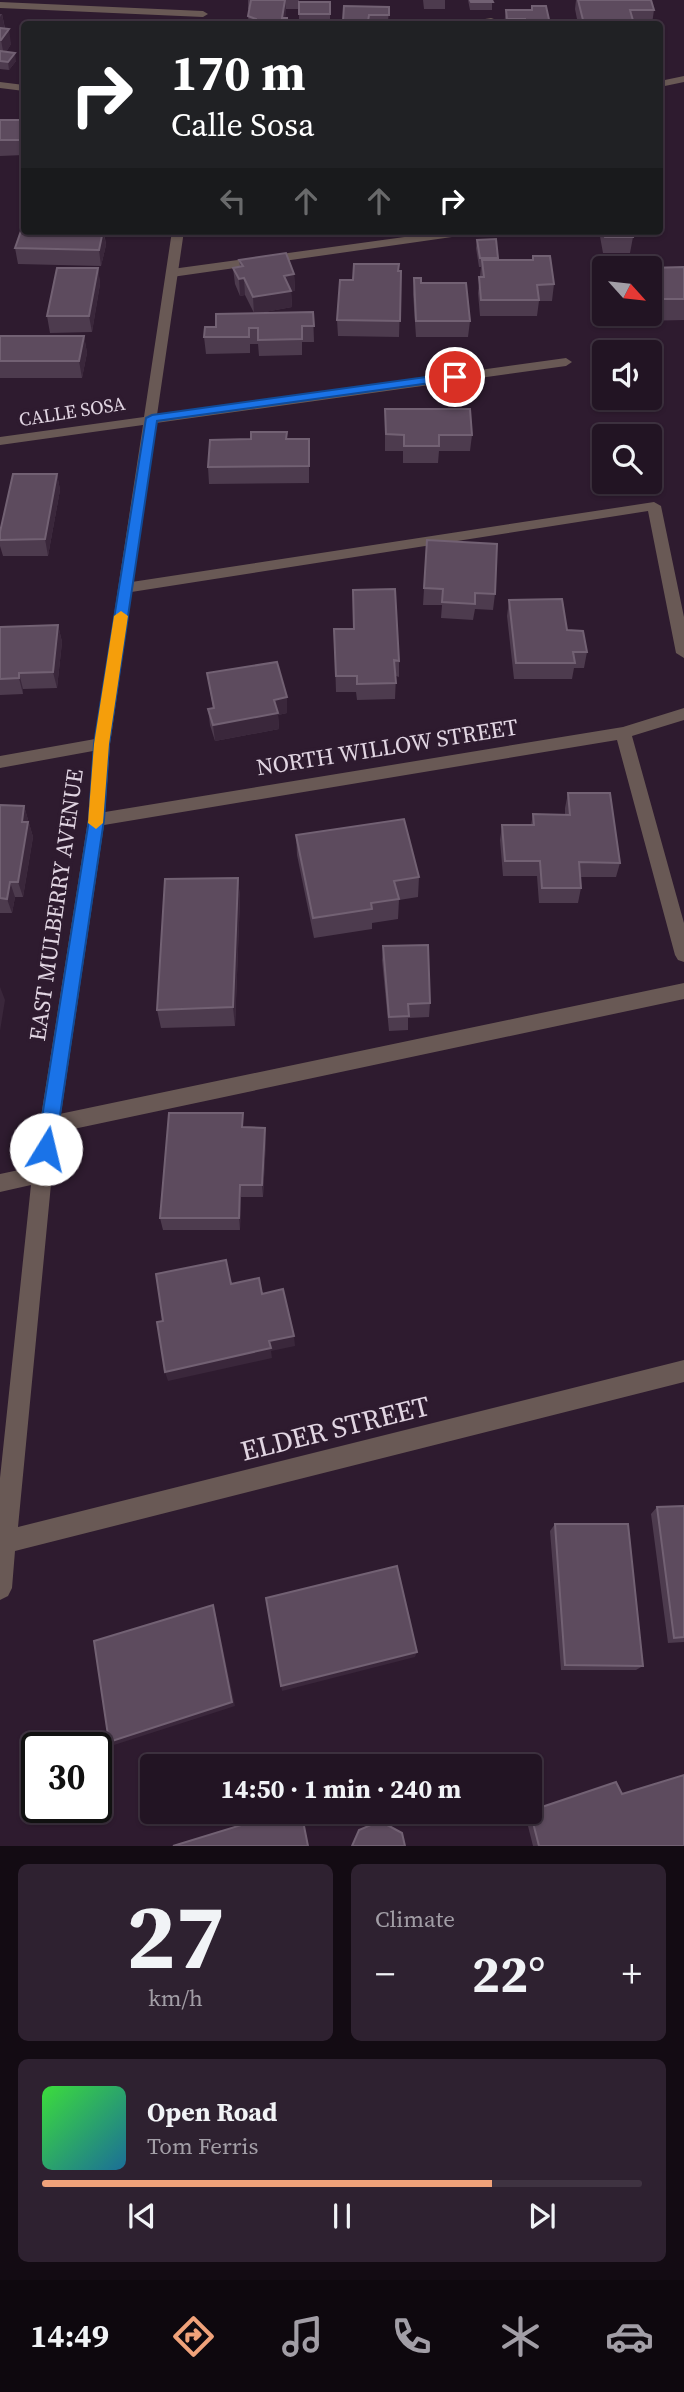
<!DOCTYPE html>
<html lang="en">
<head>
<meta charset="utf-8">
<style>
	body { margin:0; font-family:"Source Serif 4",serif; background:#2e2130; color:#f1f3f6; height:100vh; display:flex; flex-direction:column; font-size:26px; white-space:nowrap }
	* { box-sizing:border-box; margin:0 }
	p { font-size:23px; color:#a29ea6 }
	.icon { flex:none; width:38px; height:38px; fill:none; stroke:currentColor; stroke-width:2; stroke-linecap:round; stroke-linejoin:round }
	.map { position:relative; height:1846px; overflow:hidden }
	.details { display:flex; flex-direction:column; gap:18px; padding:18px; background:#130b13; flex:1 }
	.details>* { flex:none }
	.hud { position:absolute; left:21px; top:21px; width:642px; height:214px; border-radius:7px; box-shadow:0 2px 5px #0004,0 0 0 2px #3f3341; background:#202124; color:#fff; overflow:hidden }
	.needle { width:46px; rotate:117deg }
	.fabs { position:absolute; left:592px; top:256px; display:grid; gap:14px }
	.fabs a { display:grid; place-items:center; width:70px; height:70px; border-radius:7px; background:#221423; box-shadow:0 2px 5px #0004,0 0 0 2px #3f3341; font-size:35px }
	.speed { position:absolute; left:21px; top:1732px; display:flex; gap:14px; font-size:35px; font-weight:700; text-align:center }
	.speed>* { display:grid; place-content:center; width:91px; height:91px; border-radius:50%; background:#221423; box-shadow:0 2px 5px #0004,0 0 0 2px #3f3341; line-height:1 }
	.speed .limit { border:4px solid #111; border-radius:10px; background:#fff; color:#111 }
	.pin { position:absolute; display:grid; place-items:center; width:60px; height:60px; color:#fff; margin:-30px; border:4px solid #fff; border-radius:50%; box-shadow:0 2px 7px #0007 }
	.me { position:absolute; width:77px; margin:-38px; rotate:9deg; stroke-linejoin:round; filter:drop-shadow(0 0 5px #0008) }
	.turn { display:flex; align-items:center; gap:24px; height:147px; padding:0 35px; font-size:32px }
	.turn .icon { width:91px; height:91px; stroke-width:2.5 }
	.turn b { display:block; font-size:49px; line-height:60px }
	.lanes { display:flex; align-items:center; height:66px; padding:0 35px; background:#0003; justify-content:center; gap:35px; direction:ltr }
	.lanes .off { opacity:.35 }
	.big { font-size:52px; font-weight:700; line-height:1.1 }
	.details .card { flex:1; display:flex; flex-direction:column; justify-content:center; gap:10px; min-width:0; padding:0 24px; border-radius:10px; background:#2e2130 }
	.details .dial { align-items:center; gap:0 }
	.dial b { font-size:91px; line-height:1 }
	.song { display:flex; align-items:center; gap:21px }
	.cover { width:84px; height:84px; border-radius:10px; background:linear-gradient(135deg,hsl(120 70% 55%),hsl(200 70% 35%)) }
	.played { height:7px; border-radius:4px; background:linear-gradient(90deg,#f0a27a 75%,#3f3341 75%) }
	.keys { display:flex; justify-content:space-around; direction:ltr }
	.heat { display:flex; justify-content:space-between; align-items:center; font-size:38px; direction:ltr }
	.details .tiles { flex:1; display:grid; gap:18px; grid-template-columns:1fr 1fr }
	.card:last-child { grid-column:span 2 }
	.trip { position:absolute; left:140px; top:1754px; width:402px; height:70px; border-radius:7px; background:#221423; box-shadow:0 2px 5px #0004,0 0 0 2px #3f3341; font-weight:700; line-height:70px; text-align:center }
	.tabs { display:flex; height:112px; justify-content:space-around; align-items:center; background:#0e080e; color:#a29ea6 }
	.tabs .icon { width:49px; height:49px }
	.tabs .current { color:#f0a27a }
	.tabs b { font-size:32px; color:#f1f3f6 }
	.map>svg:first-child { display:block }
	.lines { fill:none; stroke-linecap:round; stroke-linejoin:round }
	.service { fill:#695955; fill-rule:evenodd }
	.minor { fill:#695955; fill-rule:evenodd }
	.wall { fill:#4d3b4e }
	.shaded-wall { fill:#3a273b }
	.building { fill:#5d4b5e; stroke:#726173; stroke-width:2 }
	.route { fill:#1a73e8; stroke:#114b97; stroke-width:2 }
	.slow { fill:#f59e0b }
	.labels { text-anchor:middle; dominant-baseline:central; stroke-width:7; stroke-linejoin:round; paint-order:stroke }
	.far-street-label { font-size:19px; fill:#e1d5e2; stroke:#2e1b2f }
	.street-label { font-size:23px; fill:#e1d5e2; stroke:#2e1b2f }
	.near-street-label { font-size:28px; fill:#e1d5e2; stroke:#2e1b2f }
</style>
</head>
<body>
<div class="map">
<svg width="684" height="1846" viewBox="0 0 684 1846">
	<rect width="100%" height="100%" fill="#2e1b2f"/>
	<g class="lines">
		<path class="service" d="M491 18 494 19V23L455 24Z
			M0 82 24 85V91L0 88Z
			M448 231H479L473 234 172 277 166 273 172 269Z
			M654 502 661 506 684 617V658L676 653 648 511 125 593 118 588 125 583Z
			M684 983V999L50 1134 43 1131 40 1125 43 1119 50 1116Z"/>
		<path class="minor" d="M0 2 203 11 208 14 203 17 0 8Z
			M684 76V82L660 87V81Z
			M172 231H184L157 415 566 358 572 362 566 366 156 423 110 744 105 812 623 727 684 708V720L632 736 684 923V962L678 960 675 955 617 740 104 825 52 1174 18 1527 684 1360V1382L15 1551 12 1588 8 1596 0 1600V1478L31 1185 0 1192V1174L33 1167 88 820 93 751 0 768V756L95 739 143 425 0 445V437L144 417Z"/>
	</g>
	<path class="wall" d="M248 0H299V9H286L285 18 287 24H249L248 16 250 9H248Z
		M423 0H445V9H424Z
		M468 0H492V10H470Z
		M576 0H651L654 10 652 24H578L575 9Z
		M299 2H330V22H299Z
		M344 6 389 7 388 23 343 24Z
		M532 6 550 24H504L506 10H531Z
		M0 14H2L5 28 11 44 6 52 16 61 9 70 0 69Z
		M0 120H24V155L0 156Z
		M24 231H104L106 245 101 266 18 264 15 248Z
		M249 231H301V236H250Z
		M599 231H632L633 237 630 253H603Z
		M477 240 498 258V260H532L533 256 554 284 552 301H539L537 316H480L478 293 481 267H479L476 248Z
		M239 260 294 274 295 291H291L292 307 259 313 313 312 314 342H302V355L259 356 258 344H250V353L206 354 204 337 216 327 254 313 245 295 240 296 235 284 233 268 240 267Z
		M684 267V320L640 321 638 313H649V268Z
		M98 268 100 284 92 332 50 333 47 316Z
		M398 271H401L399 337 338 336 337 320 353 280Z
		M414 278 470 321 468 337H416L413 294Z
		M0 336H84L87 353 82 378H0Z
		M385 409 472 435 470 451H439L438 463H403V451H385Z
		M287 439H309V483L209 484 208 467Z
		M57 474 60 490 48 556H3L0 546V532Z
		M427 540 495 594 493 610 475 609 473 620 441 618 442 605H423Z
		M353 590 399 661V677L396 676 395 699 357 700 356 692H336L334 629H353Z
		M509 600 567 630 587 652 584 668H574L572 679H514L507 616Z
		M58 625 62 642 57 688 23 689V694L0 695V627Z
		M207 673 287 713 278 715 279 729 215 741 210 725 208 709 213 708Z
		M568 793 620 863 616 877H580L581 888 578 903H539L537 876H503L500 840 502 825H531L533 814 565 815V808Z
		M0 805 24 806 33 837 23 897H15L12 913H0Z
		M296 835 419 877 418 897 399 900 398 919 372 923V929L314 938 297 855Z
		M238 878 240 898 235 1026 161 1028 157 1010Z
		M383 946 430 1003 429 1017 408 1018V1030L389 1031 382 960Z
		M245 1127 266 1140 263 1197H241L240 1230H163L160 1218Z
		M684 1506V1642L668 1643 651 1514 657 1507Z
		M555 1524 643 1666 636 1670H561L550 1531Z
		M622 1794 684 1846H533L525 1814 530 1811Z"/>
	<path class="shaded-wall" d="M285 0 286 13 284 24 282 18Z
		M2 14 5 30 0 37V17Z
		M9 29 11 44 4 56 1 40Z
		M15 53 16 61 9 70 8 62Z
		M24 131V151L22 140Z
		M103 231 106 245 101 266 99 250Z
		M98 268 100 284 92 332 89 316Z
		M294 274 295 291H291L292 307 254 314 253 297 284 276Z
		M244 278 245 295 240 296 239 279Z
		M84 336 87 353 82 378 79 361Z
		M57 474 60 490 48 556 45 539Z
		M58 625 62 642 57 688 53 672Z
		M19 673 23 689V694L19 678Z
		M287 697V713L278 715 279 729 215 741 213 725 274 700Z
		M24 806 33 837 23 897 18 882 22 822Z
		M238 878 240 898 235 1026 233 1007Z
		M10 882 15 897 12 913 7 899Z
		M0 987 5 1000 0 1031Z
		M265 1128 266 1140 263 1197 262 1185Z
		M240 1185 241 1197 240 1230 239 1218Z
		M294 1336 295 1346 271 1351 272 1358 168 1381 165 1372 269 1341Z
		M213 1605 215 1611 235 1706 114 1745 109 1742Z
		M417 1652 415 1657 282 1691 281 1686Z"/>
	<path class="building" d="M251 0H285L282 18H287V24H255L256 19 248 16Z
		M470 0H492L493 2H471Z
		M578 0H651L654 10H630L634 24H584Z
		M299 2H330V14H299Z
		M344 6 389 7V15H369L368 21H343Z
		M532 6H546L550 24H525V19H507L506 10H532Z
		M38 20H93L91 24H36Z
		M108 20 154 21 153 24H107Z
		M0 28 9 29 1 40H0Z
		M0 51 15 53 8 62 0 61Z
		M0 120H24V131L22 140H0Z
		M22 228H24V231H103L99 250 15 248Z
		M604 231H632L633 237H605Z
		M496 239 498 258H480L477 240Z
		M286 253 294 274 284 276 291 291 253 297 244 278 239 279 233 268 243 266 239 260Z
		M533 256H550L554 284 537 285 539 300H481L479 277H484L482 260H533Z
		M354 264H399L398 271H401L400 321 337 320 340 280H353Z
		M684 267V299H649V268Z
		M57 268H98L89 316H47Z
		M414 278H421V283H466L470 321H416Z
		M313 312 314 326H302V339L258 340V328H249V337H204L205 327H216V314Z
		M0 336H84L79 361H0Z
		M385 409H470L472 435H439V446H404V435L386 434Z
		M251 432H287L286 439H309V466L208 467 210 440 251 439Z
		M13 474H57L45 539 0 540V532Z
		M427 540 497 544 495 594 475 593V604L442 602 443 589 424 588Z
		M395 589 399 661 394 660 396 683 357 684V676H336L334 629H354L353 590Z
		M562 599 567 630 583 631 587 652H573L575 663H516L509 600Z
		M58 625 53 672 19 673V678L0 679V627Z
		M277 662 287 697 274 700 278 713 213 725 208 709 214 708 207 673Z
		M568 793H610L620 863 579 862 581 888H542L540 861H505L502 825H534L533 814 570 815Z
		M0 805 24 806 22 822H28L18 882H10L7 899 0 898Z
		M404 819 419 877 394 881 399 899 371 903 372 909 313 918 296 835Z
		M238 878 233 1007 157 1010 165 879Z
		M428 945 430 1003 408 1004 409 1016 389 1017 383 946Z
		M169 1113H243L242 1127 265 1128 262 1185H240L239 1218H160Z
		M226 1260 231 1284 259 1278 262 1294 283 1289 294 1336 269 1341 271 1348 165 1372 157 1322 163 1321 156 1274Z
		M684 1506V1637L674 1638 657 1507Z
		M555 1524H628L643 1666 565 1665Z
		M397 1566 417 1652 281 1686 266 1598Z
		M213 1605 232 1702 109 1742 94 1641Z
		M684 1775V1846H539L530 1811 616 1782 622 1794Z
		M287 1811H301L308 1846H173Z
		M380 1821 402 1833 405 1846H352L359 1830Z"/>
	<path class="route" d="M455 373 461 377 459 379 157 421 109 744 104 820 55 1149 52 1155 46 1158 39 1155 37 1149 89 820 94 744 146 418 152 415Z"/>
	<path class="slow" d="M121 611 128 616 109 744 103 823 96 829 88 823 94 744 114 616Z"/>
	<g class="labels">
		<g class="far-street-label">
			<text transform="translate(72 411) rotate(-9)">CALLE SOSA</text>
		</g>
		<g class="street-label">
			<text transform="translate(387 747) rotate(-9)">NORTH WILLOW STREET</text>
			<text transform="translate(56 905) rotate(-82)">EAST MULBERRY AVENUE</text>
		</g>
		<g class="near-street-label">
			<text transform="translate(335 1428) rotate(-14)">ELDER STREET</text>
		</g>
	</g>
</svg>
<div class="fabs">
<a><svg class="needle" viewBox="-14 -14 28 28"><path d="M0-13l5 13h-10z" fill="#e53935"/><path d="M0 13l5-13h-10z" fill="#a29ea6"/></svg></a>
<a><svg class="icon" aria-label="sound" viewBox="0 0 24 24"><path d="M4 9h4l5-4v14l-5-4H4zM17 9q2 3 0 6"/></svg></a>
<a><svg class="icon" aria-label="search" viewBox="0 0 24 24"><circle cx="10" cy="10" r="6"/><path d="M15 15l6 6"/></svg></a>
</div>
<div class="speed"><div class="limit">30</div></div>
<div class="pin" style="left:455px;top:377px;background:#d93025"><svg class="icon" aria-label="arrive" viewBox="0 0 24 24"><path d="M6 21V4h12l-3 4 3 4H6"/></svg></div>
<svg class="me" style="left:46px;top:1149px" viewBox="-20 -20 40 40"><circle r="19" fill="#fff"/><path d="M0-13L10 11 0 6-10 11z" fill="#1a73e8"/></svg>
<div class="trip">14:50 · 1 min · 240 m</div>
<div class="hud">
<div class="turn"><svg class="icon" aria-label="right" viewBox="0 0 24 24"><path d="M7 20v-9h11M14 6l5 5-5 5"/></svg><div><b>170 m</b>Calle Sosa</div></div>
<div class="lanes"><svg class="icon off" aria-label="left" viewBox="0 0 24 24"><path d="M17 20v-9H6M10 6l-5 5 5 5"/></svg><svg class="icon off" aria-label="ahead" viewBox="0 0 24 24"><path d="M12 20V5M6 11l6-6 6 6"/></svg><svg class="icon off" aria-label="ahead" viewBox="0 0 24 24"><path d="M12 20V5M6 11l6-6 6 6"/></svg><svg class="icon" aria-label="right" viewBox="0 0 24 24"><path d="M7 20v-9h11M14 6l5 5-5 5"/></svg></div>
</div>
</div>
<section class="details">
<div class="tiles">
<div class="card dial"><b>27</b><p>km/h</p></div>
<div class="card"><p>Climate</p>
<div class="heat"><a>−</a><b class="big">22°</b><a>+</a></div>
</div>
<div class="card">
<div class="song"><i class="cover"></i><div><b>Open Road</b><p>Tom Ferris</p></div></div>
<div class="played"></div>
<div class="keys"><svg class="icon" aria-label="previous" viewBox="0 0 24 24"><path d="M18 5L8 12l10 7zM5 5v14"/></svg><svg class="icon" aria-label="pause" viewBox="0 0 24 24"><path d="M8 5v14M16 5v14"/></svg><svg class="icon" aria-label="next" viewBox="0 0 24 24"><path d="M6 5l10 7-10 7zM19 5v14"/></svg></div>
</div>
</div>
</section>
<nav class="tabs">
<b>14:49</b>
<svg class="icon current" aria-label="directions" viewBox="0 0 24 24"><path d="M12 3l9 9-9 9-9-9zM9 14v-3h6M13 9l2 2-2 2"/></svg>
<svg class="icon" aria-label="music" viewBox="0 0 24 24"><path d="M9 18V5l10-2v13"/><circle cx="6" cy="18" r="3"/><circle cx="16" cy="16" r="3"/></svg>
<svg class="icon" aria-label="phone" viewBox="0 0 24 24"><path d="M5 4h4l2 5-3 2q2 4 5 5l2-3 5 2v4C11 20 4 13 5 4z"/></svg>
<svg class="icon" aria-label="climate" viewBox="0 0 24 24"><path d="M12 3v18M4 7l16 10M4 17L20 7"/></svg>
<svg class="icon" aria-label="car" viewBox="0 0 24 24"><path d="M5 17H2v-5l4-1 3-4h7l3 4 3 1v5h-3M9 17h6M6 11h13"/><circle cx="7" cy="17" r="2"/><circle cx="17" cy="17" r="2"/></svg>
</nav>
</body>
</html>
